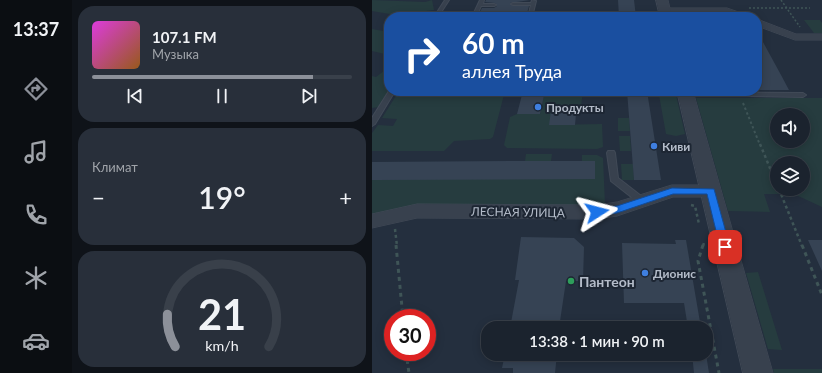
<!DOCTYPE html>
<html lang="ru">
<head>
<meta charset="utf-8">
<style>
	body { margin:0; font-family:Lato,sans-serif; background:#282f3a; color:#f1f3f6; height:100vh; display:flex; flex-direction:column; font-size:15px; white-space:nowrap }
	* { box-sizing:border-box; margin:0 }
	p { font-size:13px; color:#a0a4aa }
	.icon { flex:none; width:22px; height:22px; fill:none; stroke:currentColor; stroke-width:2; stroke-linecap:round; stroke-linejoin:round }
	.map { position:relative; flex:1; overflow:hidden }
	.drawer { display:flex; flex-direction:column; gap:6px; padding:6px; background:#0f1319; width:300px }
	.drawer>* { flex:none }
	.banner { position:absolute; left:12px; top:12px; width:378px; height:84px; border-radius:16px; box-shadow:0 2px 10px #0003,0 0 0 1px #39404a; background:#1a4fa0; color:#fff; overflow:hidden }
	.fabs { position:absolute; left:398px; top:108px; display:grid; gap:8px }
	.fabs a { display:grid; place-items:center; width:40px; height:40px; border-radius:50%; background:#1b232e; box-shadow:0 2px 10px #0003,0 0 0 1px #39404a; font-size:20px }
	.speed { position:absolute; left:12px; top:309px; display:flex; gap:8px; font-size:20px; font-weight:700; text-align:center }
	.speed>* { display:grid; place-content:center; width:52px; height:52px; border-radius:50%; background:#1b232e; box-shadow:0 2px 10px #0003,0 0 0 1px #39404a; line-height:1 }
	.speed .limit { border:6px solid #d22; background:#fff; color:#111 }
	.pin { position:absolute; display:grid; place-items:center; width:34px; height:34px; color:#fff; margin:-17px; border-radius:8px; box-shadow:0 2px 6px #0006 }
	.me { position:absolute; width:44px; margin:-22px; rotate:81deg; stroke-linejoin:round; filter:drop-shadow(0 0 3px #0008) }
	.turn { display:flex; align-items:center; gap:14px; height:84px; padding:0 12px; font-size:18px }
	.turn .icon { width:52px; height:52px; stroke-width:2.5 }
	.turn b { display:block; font-size:28px; line-height:34px }
	.big { font-size:30px; font-weight:600; line-height:1.1 }
	.drawer .tile { flex:1; display:flex; flex-direction:column; justify-content:center; gap:6px; min-width:0; padding:0 14px; border-radius:16px; background:#282f3a }
	.drawer .dial { align-items:center; gap:0 }
	.dial svg { height:104px; overflow:visible; fill:none; stroke:#39404a; stroke-width:7; stroke-linecap:round; text-anchor:middle }
	.dial text { fill:#f1f3f6; stroke:none }
	.song { display:flex; align-items:center; gap:12px }
	.cover { width:48px; height:48px; border-radius:6px; background:linear-gradient(135deg,hsl(300 70% 55%),hsl(30 70% 35%)) }
	.played { height:4px; border-radius:2px; background:linear-gradient(90deg,#8c9099 85%,#39404a 85%) }
	.keys { display:flex; justify-content:space-around; direction:ltr }
	.heat { display:flex; justify-content:space-between; align-items:center; font-size:22px; direction:ltr }
	.trip { position:absolute; left:109px; top:321px; width:232px; height:40px; border-radius:16px; background:#1b232e; box-shadow:0 2px 10px #0003,0 0 0 1px #39404a; font-weight:600; line-height:40px; text-align:center }
	main { display:flex; flex:1; min-height:0 }
	.tabs { display:flex; flex-direction:column; width:72px; justify-content:space-around; align-items:center; background:#0b0e12; color:#a0a4aa }
	.tabs .icon { width:28px; height:28px }
	.tabs .selected { color:#8c9099 }
	.tabs b { font-size:18px; color:#f1f3f6 }
	.map>svg:first-child { display:block }
	.green { fill:#263c3f; fill-rule:evenodd }
	.building { fill:#364354 }
	.lines { fill:none; stroke-linecap:round; stroke-linejoin:round }
	.service-casing { stroke:#414a57; stroke-width:2 }
	.minor-casing { stroke:#414a57; stroke-width:1 }
	.tertiary-casing { stroke:#414a57; stroke-width:1 }
	.path-far3 { stroke:#3f5557; stroke-width:1.5; stroke-dasharray:2 2; stroke-linecap:butt }
	.path-far2 { stroke:#3f5557; stroke-width:2; stroke-dasharray:2.5 2.5; stroke-linecap:butt }
	.path-far1 { stroke:#3f5557; stroke-width:2.5; stroke-dasharray:3 3; stroke-linecap:butt }
	.path { stroke:#3f5557; stroke-width:3; stroke-dasharray:4 4; stroke-linecap:butt }
	.service { fill:#38414e; fill-rule:evenodd }
	.minor { fill:#38414e; fill-rule:evenodd }
	.tertiary { fill:#38414e; fill-rule:evenodd }
	.route { fill:#1a73e8; stroke:#114b97 }
	.shop-dot { fill:#3f7fe0; stroke:#1d2633; stroke-width:1.5 }
	.leisure-dot { fill:#2e9e5b; stroke:#1d2633; stroke-width:1.5 }
	.labels { text-anchor:middle; dominant-baseline:central; stroke-width:4; stroke-linejoin:round; paint-order:stroke }
	.poi-label { font-size:12px; font-weight:bold; fill:#b4bcc9; stroke:#1d2633; text-anchor:start }
	.street-label { font-size:12px; fill:#b4bcc9; stroke:#1d2633 }
	.near-poi-label { font-size:14px; font-weight:bold; fill:#b4bcc9; stroke:#1d2633; text-anchor:start }
</style>
</head>
<body>
<main>
<nav class="tabs">
<b>13:37</b>
<svg class="icon selected" aria-label="directions" viewBox="0 0 24 24"><path d="M12 3l9 9-9 9-9-9zM9 14v-3h6M13 9l2 2-2 2"/></svg>
<svg class="icon" aria-label="music" viewBox="0 0 24 24"><path d="M9 18V5l10-2v13"/><circle cx="6" cy="18" r="3"/><circle cx="16" cy="16" r="3"/></svg>
<svg class="icon" aria-label="phone" viewBox="0 0 24 24"><path d="M5 4h4l2 5-3 2q2 4 5 5l2-3 5 2v4C11 20 4 13 5 4z"/></svg>
<svg class="icon" aria-label="climate" viewBox="0 0 24 24"><path d="M12 3v18M4 7l16 10M4 17L20 7"/></svg>
<svg class="icon" aria-label="car" viewBox="0 0 24 24"><path d="M5 17H2v-5l4-1 3-4h7l3 4 3 1v5h-3M9 17h6M6 11h13"/><circle cx="7" cy="17" r="2"/><circle cx="17" cy="17" r="2"/></svg>
</nav>
<section class="drawer">
<div class="tile">
<div class="song"><i class="cover"></i><div><b>107.1 FM</b><p>Музыка</p></div></div>
<div class="played"></div>
<div class="keys"><svg class="icon" aria-label="previous" viewBox="0 0 24 24"><path d="M18 5L8 12l10 7zM5 5v14"/></svg><svg class="icon" aria-label="pause" viewBox="0 0 24 24"><path d="M8 5v14M16 5v14"/></svg><svg class="icon" aria-label="next" viewBox="0 0 24 24"><path d="M6 5l10 7-10 7zM19 5v14"/></svg></div>
</div>
<div class="tile"><p>Климат</p>
<div class="heat"><a>−</a><b class="big">19°</b><a>+</a></div>
</div>
<div class="tile dial"><svg viewBox="0 0 100 80">
<path d="M14 69A42 42 0 1 1 86 69"/>
<path d="M14 69A42 42 0 0 1 8 44" stroke="#8c9099"/>
<text x="50" y="56" font-size="32" font-weight="700">21</text>
<text x="50" y="72" font-size="11">km/h</text>
</svg></div>
</section>
<div class="map">
<svg width="450" height="373" viewBox="0 0 450 373">
	<rect width="100%" height="100%" fill="#242f3e"/>
	<path class="green" d="M0 0 53 2 60 0 62 10 54 11 49 14 56 16 55 17H36L0 11Z
		M432 20H448L450 23V33H442Z
		M0 29 17 32V55L0 51Z
		M17 67V91L7 107 0 108V76L4 77Z
		M27 91H133L121 137 118 139 82 141 72 151H0V133L6 125 21 126 25 119 10 118Z
		M173 91H211L208 114H192V111H188L189 107H180L178 125 230 124 231 147 225 149 135 148 132 145 138 117 145 114H168Z
		M297 93 304 95 313 134 304 136 294 134 287 95Z
		M324 98H450V207L422 194H392L398 212 356 211ZM405 115H431V141H405ZM405 163H431V189H405Z
		M246 118H257L258 131H246Z
		M247 136H258L259 151H248Z
		M154 154H180L179 161H153Z
		M210 155H225L231 158 233 204 227 207 0 215V180L223 173V161H210Z
		M249 164H261L262 180H250Z
		M386 272 410 350 396 349 374 273Z
		M401 369H450V373H402Z"/>
	<path class="building" d="M114 0H158L138 3 141 6H157L154 17 106 16 110 8H122L125 6 123 3 113 2Z
		M246 0H262L264 17H247Z
		M385 31 409 75 417 90H385Z
		M151 91H173L168 114H145Z
		M255 91H275L289 180H262Z
		M179 111 204 114 203 125H177Z
		M153 161H223V179L0 180V162Z
		M149 237 202 238 212 247 211 281H194L187 328H138L147 280H143Z
		M303 240H314L329 328H316L312 303H252L250 243 304 244Z
		M436 240H450V271Z
		M133 354H185L183 373H141V368H130Z
		M320 354H334L337 373H322Z"/>
	<g class="lines">
		<g class="service-casing">
			<path id="service" d="M73 0H77L66 17H62Z
				M108 0H112L111 4H122L124 5 122 6H109L104 17H100Z
				M160 0 164 1 160 17H156L159 5H141L139 4 141 3H159Z
				M17 91H23L3 124 0 126V118Z
				M314 92 431 93 434 95 431 97 312 95V93Z
				M236 151H242L243 153 246 178 273 199 274 201 273 203H267L239 181 235 153Z"/>
		</g>
		<g class="minor-casing">
			<path id="minor" d="M292 8H355L375 15 376 17H362L354 14 288 13 287 11Z
				M385 19 424 34H450V40H423L385 26Z
				M300 185H339L345 187 348 191 345 195 339 197H301L245 216 225 219 45 218 0 228V214L45 204 225 205 245 202Z"/>
		</g>
		<g class="tertiary-casing">
			<path id="tertiary" d="M284 0H296L300 17H288Z
				M305 91H321L401 373H371Z"/>
		</g>
		<path class="path-far3" d="M409 0 428 27
			M377 8H438"/>
		<path class="path-far2" d="M371 103 388 145"/>
		<path class="path-far1" d="M388 144 405 185
			M407 189 430 246
			M319 205 323 206 327 224
			M23 229 25 246
			M331 246 332 243"/>
		<path class="path" d="M24 245 31 318
			M331 245 326 261 347 373
			M430 245 450 295
			M34 352 37 373"/>
		<use href="#service" class="service"/>
		<use href="#minor" class="minor"/>
		<use href="#tertiary" class="tertiary"/>
	</g>
	<path class="route" d="M300 188 342 189 358 247 357 250 353 251 348 247 335 194H301L245 213 225 216 220 212 225 209 245 206Z"/>
	<g class="shop-dot">
		<circle cx="166" cy="107" r="4"/>
		<circle cx="282" cy="146" r="4"/>
		<circle cx="273" cy="273" r="4"/>
	</g>
	<circle class="leisure-dot" cx="199" cy="281" r="4"/>
	<g class="labels">
		<g class="poi-label">
			<text x="174" y="107">Продукты</text>
			<text x="290" y="146">Киви</text>
			<text x="281" y="273">Дионис</text>
		</g>
		<g class="street-label">
			<text transform="translate(146 212) rotate(1)">ЛЕСНАЯ УЛИЦА</text>
		</g>
		<g class="near-poi-label">
			<text x="207" y="281">Пантеон</text>
		</g>
	</g>
</svg>
<div class="fabs">
<a><svg class="icon" aria-label="sound" viewBox="0 0 24 24"><path d="M4 9h4l5-4v14l-5-4H4zM17 9q2 3 0 6"/></svg></a>
<a><svg class="icon" aria-label="layers" viewBox="0 0 24 24"><path d="M12 4l9 5-9 5-9-5zM3 14l9 5 9-5"/></svg></a>
</div>
<div class="speed"><div class="limit">30</div></div>
<div class="pin" style="left:353px;top:247px;background:#d93025"><svg class="icon" aria-label="arrive" viewBox="0 0 24 24"><path d="M6 21V4h12l-3 4 3 4H6"/></svg></div>
<svg class="me" style="left:225px;top:212px" viewBox="-20 -20 40 40"><path d="M0-17L14 15 0 8-14 15z" fill="#1a73e8" stroke="#fff" stroke-width="4"/></svg>
<div class="trip">13:38 · 1 мин · 90 m</div>
<div class="banner">
<div class="turn"><svg class="icon" aria-label="right" viewBox="0 0 24 24"><path d="M7 20v-9h11M14 6l5 5-5 5"/></svg><div><b>60 m</b>аллея Труда</div></div>
</div>
</div>
</main>
</body>
</html>
